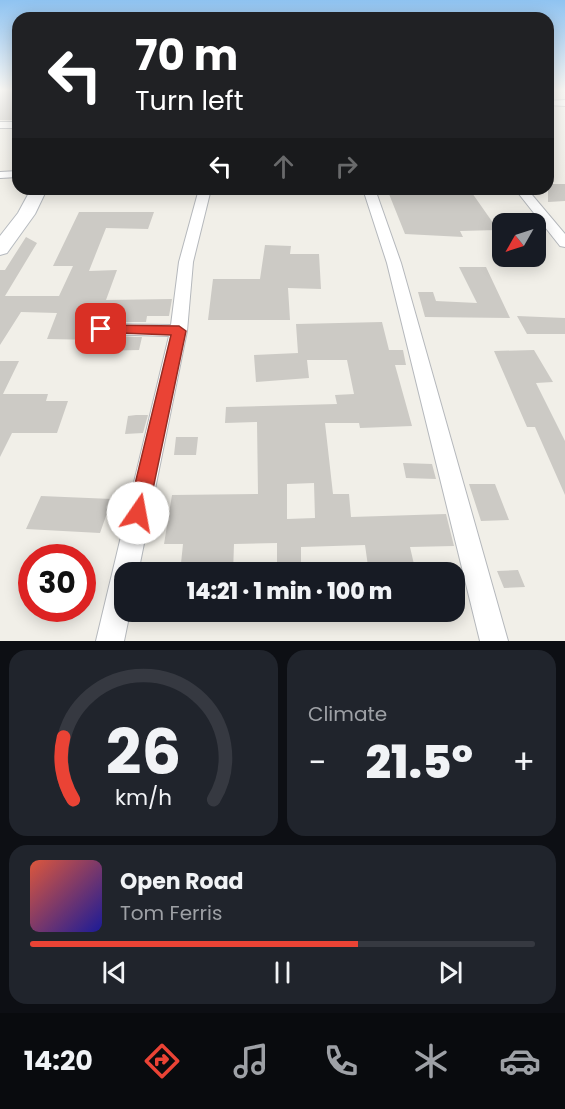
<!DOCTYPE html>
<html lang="en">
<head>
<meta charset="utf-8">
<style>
	body { margin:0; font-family:Poppins,sans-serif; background:#20242c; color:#f1f3f6; height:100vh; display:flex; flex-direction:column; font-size:22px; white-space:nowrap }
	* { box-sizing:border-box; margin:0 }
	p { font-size:20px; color:#9ea1a6 }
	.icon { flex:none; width:33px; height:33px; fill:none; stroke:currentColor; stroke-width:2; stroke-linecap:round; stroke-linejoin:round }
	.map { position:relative; height:641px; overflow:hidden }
	.sheet { display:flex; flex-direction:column; gap:9px; padding:9px; background:#0d0f14; flex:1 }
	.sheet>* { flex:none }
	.top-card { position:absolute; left:12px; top:12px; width:542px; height:183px; border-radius:18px; box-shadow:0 3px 15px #0003; background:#202124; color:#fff; overflow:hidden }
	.needle { width:39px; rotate:231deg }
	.fabs { position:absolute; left:492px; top:213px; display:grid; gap:12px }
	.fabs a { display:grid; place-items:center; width:54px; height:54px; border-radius:12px; background:#171b24; box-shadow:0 3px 15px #0003; font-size:30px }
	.speed { position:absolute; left:18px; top:544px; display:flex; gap:12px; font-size:30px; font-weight:700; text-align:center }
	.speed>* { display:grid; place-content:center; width:78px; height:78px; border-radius:50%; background:#171b24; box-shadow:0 3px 15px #0003; line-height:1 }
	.speed .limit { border:9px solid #d22; background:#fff; color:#111 }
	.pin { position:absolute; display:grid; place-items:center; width:51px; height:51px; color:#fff; margin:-26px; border-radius:12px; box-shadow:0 3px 9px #0006 }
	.me { position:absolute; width:66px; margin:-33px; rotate:12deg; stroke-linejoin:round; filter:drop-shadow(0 0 4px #0008) }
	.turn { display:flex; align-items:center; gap:21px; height:126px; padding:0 24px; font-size:27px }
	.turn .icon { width:78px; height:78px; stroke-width:2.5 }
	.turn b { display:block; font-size:42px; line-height:51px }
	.lanes { display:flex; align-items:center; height:57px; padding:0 24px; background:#0003; justify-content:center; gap:30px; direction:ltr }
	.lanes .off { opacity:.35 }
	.big { font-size:45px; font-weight:800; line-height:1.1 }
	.sheet .card { flex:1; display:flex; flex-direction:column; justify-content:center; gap:9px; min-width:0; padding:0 21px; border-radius:18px; background:#20242c }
	.sheet .dial { align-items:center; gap:0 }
	.dial svg { height:156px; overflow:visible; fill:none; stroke:#363941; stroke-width:7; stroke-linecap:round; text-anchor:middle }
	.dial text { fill:#f1f3f6; stroke:none }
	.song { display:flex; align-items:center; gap:18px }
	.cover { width:72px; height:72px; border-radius:9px; background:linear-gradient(135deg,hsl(10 70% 55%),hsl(240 70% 35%)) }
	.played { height:6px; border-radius:3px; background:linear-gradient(90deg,#ea4335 65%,#363941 65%) }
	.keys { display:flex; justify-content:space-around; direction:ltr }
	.heat { display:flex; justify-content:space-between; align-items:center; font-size:33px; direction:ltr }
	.sheet .tiles { flex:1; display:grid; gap:9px; grid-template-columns:1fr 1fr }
	.card:last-child { grid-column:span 2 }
	.trip { position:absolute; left:114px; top:562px; width:351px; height:60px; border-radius:18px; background:#171b24; box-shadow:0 3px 15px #0003; font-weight:800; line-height:60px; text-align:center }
	.tabs { display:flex; height:96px; justify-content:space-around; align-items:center; background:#090b0e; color:#9ea1a6 }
	.tabs .icon { width:42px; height:42px }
	.tabs .selected { color:#ea4335 }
	.tabs b { font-size:27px; color:#f1f3f6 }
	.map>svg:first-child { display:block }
	.building { fill:#cccac5; fill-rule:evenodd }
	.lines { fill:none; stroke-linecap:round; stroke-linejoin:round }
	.street-casing { stroke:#b5b8bc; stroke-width:2 }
	.secondary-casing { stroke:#b6babf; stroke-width:2 }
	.street { fill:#fff; fill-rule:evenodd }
	.secondary { fill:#fff; fill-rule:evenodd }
	.route { fill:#ea4335; stroke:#982c22; stroke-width:1.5 }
</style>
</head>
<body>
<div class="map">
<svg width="565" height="641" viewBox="0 0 565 641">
	<rect width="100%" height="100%" fill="#f1efe8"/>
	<path class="building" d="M0 90H18V120H0Z
		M548 184H565V201L548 202Z
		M387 189 470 190 498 230 460 231 463 237 405 234Z
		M79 212H154L148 229 106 228 89 271 117 270 106 300 172 299 169 316H147L146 322H100L91 328 100 336 142 337 139 350 95 351 100 340 47 339 57 313 21 312 0 345V270H5L26 237 37 243 5 296H59L73 266H53Z
		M265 245 291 246 290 254H319L321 289 288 288 290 320H208L213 279H260Z
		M459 267H486L510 318 425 317 418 292H433L436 301 477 303Z
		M517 316 565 318V334H527Z
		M382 322 389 350H403L406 365H395L412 426 360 428 359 423H325L333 494H349L351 517 446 514 454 546 410 547 416 573H369L365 545 301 547V573H277V543L234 544 233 573H180L183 544H164L172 495 258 494 257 422 225 423 226 407 337 404 335 395 354 394 347 360H307L309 378 256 382 254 355 298 353 296 324ZM314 483 315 518 287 519V484Z
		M534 350 553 382 536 383 565 441V495L535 427H527L494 351Z
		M0 361H19L3 394H48L46 401H68L57 433H12L0 457Z
		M136 415H148L143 433 125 434 128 416Z
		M176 437H198L196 455H174Z
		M403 463 432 464 436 479 406 478Z
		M469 484H495L509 520 481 521Z
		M41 496 112 499 100 533 26 529Z
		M518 570 525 587 504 588 497 571Z"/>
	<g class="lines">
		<g class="street-casing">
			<path id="street" d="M565 100V106L548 105V101Z
				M0 122H18V128H0Z
				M18 171V177L0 178V172Z
				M199 189H211L193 262 187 331 138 573H124V612H130L124 641H96L169 336 101 334 93 329 101 324 171 325 179 262Z
				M363 189H375L401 263 508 641H480L387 263Z
				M515 189H527L565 234V247L560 246Z"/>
		</g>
		<g class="secondary-casing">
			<path id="secondary" d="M31 189H47L35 214 7 253 0 255V236L18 213Z"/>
		</g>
		<use href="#street" class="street"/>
		<use href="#secondary" class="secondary"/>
	</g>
	<linearGradient id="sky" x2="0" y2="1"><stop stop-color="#8fc3f1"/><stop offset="0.5" stop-color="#f9f8f5"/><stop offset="1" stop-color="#f9f8f5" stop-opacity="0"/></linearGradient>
	<rect width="565" height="180" fill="url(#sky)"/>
	<path class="route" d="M101 325 179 326 186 331 148 513 145 519 138 521 131 519 128 513 171 335 96 332 94 329Z"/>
</svg>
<div class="fabs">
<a><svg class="needle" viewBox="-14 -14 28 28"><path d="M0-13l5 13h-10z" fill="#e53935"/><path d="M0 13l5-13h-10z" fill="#9ea1a6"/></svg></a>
</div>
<div class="speed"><div class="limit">30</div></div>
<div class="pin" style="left:101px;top:329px;background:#d93025"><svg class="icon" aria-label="arrive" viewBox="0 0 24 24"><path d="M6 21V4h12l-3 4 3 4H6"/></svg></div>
<svg class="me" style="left:138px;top:513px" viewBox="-20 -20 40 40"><circle r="19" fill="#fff"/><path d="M0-13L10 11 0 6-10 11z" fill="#ea4335"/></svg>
<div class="trip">14:21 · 1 min · 100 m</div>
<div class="top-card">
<div class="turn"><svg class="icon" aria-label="left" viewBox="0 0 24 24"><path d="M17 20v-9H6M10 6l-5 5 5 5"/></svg><div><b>70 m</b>Turn left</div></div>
<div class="lanes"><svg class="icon" aria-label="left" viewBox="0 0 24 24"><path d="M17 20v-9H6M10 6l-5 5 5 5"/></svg><svg class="icon off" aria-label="ahead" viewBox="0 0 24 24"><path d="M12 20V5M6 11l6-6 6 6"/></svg><svg class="icon off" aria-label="right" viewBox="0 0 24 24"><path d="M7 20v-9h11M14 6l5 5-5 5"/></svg></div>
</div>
</div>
<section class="sheet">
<div class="tiles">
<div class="card dial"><svg viewBox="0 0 100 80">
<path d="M14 69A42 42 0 1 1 86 69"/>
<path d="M14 69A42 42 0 0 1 9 37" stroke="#ea4335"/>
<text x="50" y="56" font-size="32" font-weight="700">26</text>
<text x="50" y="72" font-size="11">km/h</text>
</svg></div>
<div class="card"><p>Climate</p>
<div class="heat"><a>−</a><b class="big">21.5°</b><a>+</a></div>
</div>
<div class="card">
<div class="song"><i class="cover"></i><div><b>Open Road</b><p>Tom Ferris</p></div></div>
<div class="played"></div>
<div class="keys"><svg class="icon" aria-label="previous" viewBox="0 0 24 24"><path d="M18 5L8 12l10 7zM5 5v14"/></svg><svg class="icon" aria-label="pause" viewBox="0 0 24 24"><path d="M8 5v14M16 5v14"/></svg><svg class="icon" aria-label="next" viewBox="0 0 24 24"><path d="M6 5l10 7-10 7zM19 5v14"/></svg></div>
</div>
</div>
</section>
<nav class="tabs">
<b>14:20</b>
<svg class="icon selected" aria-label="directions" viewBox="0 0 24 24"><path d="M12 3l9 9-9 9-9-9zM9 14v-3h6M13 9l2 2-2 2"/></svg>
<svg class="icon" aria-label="music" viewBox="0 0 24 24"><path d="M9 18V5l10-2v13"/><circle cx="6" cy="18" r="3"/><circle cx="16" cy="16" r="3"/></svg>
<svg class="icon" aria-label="phone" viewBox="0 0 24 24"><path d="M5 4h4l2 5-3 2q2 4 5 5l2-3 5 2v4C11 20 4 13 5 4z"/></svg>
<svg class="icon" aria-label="climate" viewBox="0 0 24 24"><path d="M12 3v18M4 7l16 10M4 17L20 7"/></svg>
<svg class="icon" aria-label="car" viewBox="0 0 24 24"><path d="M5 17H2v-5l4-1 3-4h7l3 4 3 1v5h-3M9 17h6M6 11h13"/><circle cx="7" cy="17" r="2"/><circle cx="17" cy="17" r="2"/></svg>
</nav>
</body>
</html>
